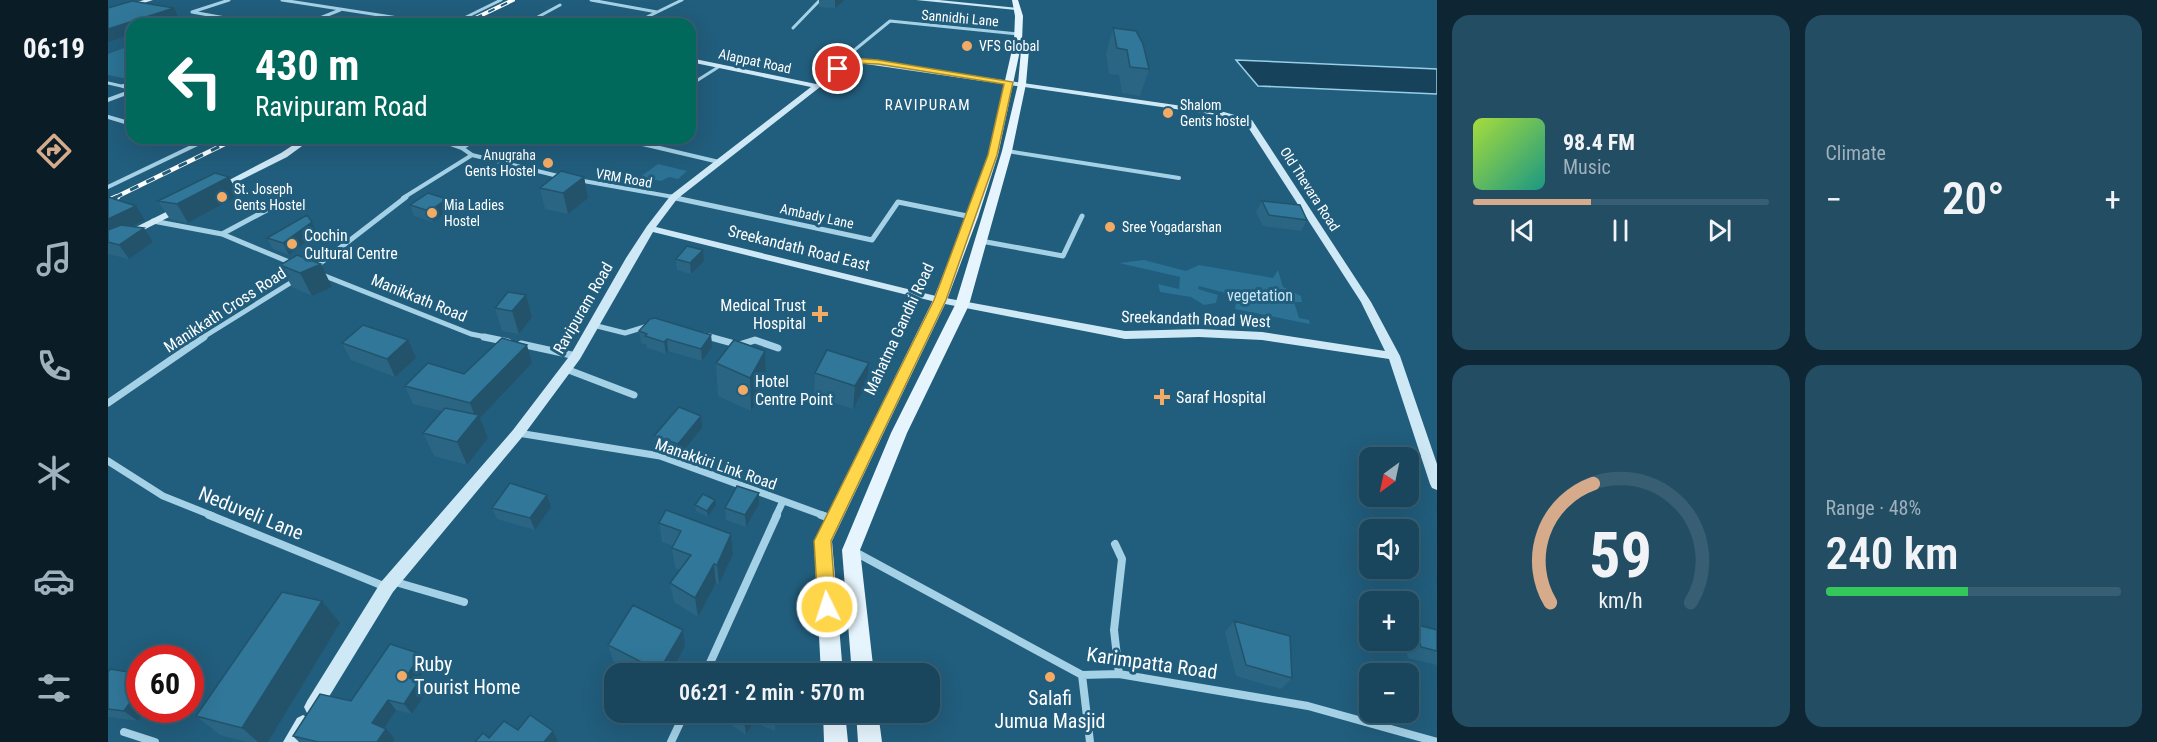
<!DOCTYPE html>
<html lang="en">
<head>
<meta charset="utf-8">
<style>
	body { margin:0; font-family:"Roboto Condensed",sans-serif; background:#224d63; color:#f1f3f6; height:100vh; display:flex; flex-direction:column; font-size:22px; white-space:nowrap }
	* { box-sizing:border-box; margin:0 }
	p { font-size:20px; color:#9fb1bc }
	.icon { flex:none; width:33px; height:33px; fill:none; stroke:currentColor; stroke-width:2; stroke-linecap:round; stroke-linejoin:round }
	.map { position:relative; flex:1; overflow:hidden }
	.side { display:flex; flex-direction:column; gap:15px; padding:15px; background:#0e2633; width:720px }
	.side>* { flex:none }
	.banner { position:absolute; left:18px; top:18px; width:570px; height:126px; border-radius:18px; box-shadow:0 6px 24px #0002,0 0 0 2px #375e72; background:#00695c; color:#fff; overflow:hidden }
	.needle { width:39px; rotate:213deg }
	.buttons { position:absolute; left:1251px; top:447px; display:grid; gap:12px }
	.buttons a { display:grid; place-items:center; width:60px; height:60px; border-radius:12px; background:#19465d; box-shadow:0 6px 24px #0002,0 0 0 2px #375e72; font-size:30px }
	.speed { position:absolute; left:18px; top:645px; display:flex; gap:12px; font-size:30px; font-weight:700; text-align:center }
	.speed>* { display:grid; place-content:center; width:78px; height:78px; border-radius:50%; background:#19465d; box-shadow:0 6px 24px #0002,0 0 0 2px #375e72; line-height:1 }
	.speed .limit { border:9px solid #d22; background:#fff; color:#111 }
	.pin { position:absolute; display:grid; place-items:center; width:51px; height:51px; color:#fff; margin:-26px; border:3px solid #fff; border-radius:50%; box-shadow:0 2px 6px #0007 }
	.me { position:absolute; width:66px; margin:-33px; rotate:356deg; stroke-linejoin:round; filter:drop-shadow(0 0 4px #0008) }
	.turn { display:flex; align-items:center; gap:21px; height:126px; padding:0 30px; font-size:27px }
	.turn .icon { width:78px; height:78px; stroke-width:2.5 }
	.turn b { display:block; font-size:42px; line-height:51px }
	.big { font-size:45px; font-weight:600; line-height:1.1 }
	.side .card { flex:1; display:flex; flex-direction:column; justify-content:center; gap:9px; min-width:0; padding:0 21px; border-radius:18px; background:#224d63 }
	.side .dial { align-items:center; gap:0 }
	.dial svg { height:156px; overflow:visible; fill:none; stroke:#375e72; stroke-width:7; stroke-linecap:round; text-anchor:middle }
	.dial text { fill:#f1f3f6; stroke:none }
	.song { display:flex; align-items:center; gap:18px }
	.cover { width:72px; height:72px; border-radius:9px; background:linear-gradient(135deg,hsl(80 70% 55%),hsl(170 70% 35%)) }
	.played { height:6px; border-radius:3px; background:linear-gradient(90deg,#d6ab8b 40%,#375e72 40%) }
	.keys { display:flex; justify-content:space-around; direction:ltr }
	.heat { display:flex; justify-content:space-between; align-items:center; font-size:33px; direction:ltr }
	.charge { height:9px; border-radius:4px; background:linear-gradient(90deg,#34c759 48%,#375e72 0) }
	.side .tiles { flex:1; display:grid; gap:15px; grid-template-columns:repeat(2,1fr) }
	.trip { position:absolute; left:496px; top:663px; width:336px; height:60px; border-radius:18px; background:#19465d; box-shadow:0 6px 24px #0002,0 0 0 2px #375e72; font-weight:600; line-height:60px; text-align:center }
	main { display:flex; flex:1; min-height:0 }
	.tabs { display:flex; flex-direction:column; width:108px; justify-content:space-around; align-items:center; background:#0a1c25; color:#9fb1bc }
	.tabs .icon { width:42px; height:42px }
	.tabs .on { color:#d6ab8b }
	.tabs b { font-size:27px; color:#f1f3f6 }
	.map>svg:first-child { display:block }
	.green { fill:#2b7294 }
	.water { fill:#16435b; stroke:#98cee7; stroke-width:1.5 }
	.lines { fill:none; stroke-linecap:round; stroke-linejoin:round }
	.street-far4 { stroke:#a4d1e6; stroke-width:3 }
	.street-far3 { stroke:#a4d1e6; stroke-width:4 }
	.street-far2 { stroke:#a4d1e6; stroke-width:5 }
	.street-far1 { stroke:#a4d1e6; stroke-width:7 }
	.street { stroke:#a4d1e6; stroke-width:8 }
	.secondary { fill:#cee8f5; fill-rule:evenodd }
	.primary { fill:#e5f4fd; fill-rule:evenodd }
	.rail-far2-casing { stroke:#fff; stroke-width:4 }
	.rail-far1-casing { stroke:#fff; stroke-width:4.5 }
	.rail-casing { stroke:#fff; stroke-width:6 }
	.rail-far2 { stroke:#215d7c; stroke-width:2; stroke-dasharray:7; stroke-linecap:butt }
	.rail-far1 { stroke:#215d7c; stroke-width:3; stroke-dasharray:9; stroke-linecap:butt }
	.rail { stroke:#215d7c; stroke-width:4; stroke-dasharray:11; stroke-linecap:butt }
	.wall { fill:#2a6684 }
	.shaded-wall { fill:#22536b }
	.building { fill:#317799; stroke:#22536b; stroke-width:1.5 }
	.route { fill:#ffd54a; stroke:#a68a30; stroke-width:1.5 }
	.poi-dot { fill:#f2aa65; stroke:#215d7c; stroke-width:2 }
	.labels { text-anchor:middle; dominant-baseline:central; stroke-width:6; stroke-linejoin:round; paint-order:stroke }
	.far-street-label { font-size:14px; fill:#fff; stroke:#215d7c }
	.far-poi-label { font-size:14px; fill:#fff; stroke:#215d7c; text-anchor:start }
	.far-neighbourhood-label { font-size:15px; letter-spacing:1.5px; fill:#fff; stroke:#215d7c }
	.poi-label { font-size:16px; fill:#fff; stroke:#215d7c; text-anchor:start }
	.street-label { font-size:16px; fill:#fff; stroke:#215d7c }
	.park-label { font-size:16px; fill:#c7e6f5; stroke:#215d7c }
	.near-street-label { font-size:20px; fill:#fff; stroke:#215d7c }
	.near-poi-label { font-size:20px; fill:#fff; stroke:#215d7c; text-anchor:start }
</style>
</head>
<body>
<main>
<nav class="tabs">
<b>06:19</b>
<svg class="icon on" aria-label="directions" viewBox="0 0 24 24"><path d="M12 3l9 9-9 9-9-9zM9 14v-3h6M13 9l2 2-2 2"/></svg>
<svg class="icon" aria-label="music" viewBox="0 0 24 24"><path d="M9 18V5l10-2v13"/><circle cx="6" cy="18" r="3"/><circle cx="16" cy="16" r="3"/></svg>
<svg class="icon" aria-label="phone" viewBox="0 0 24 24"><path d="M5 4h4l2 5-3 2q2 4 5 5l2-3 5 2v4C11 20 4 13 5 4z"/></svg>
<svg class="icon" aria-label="climate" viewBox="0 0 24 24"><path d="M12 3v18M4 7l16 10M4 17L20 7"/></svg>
<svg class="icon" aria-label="car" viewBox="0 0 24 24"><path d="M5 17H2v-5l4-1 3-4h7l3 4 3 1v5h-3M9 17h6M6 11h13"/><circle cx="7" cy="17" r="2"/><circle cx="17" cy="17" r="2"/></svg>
<svg class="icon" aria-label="filters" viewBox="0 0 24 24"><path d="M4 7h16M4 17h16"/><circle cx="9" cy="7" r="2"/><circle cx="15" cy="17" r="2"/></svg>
</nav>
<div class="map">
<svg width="1329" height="742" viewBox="0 0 1329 742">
	<rect width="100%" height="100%" fill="#215d7c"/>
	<path class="green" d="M24 45V80L0 75V54Z
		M550 164 579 171 570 179 561 177 553 181 532 177Z
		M1036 260 1078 271 1091 265 1165 278 1170 270 1175 287 1193 296 1194 302H1186L1191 318 1201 320 1202 324 1127 309 1129 296 1091 286 1090 289 1110 295 1108 303 1096 305 1083 297 1052 292 1050 284 1071 289 1072 277 1011 263Z"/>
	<path class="water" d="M1128 60 1329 69V94L1150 86Z"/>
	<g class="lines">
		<path class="street-far4" d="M121 0 84 12 151 24
			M174 0 329 24
			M483 0 549 12
			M197 24 232 10
			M344 24 393 0
			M417 24 452 5
			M532 24 539 17 574 0
			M685 28 712 0
			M743 60 738 57 782 21 911 34
			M0 83 22 88
			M582 85 612 66"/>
		<path class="street-far3" d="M15 86 24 88
			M0 100 24 91
			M0 117 24 124
			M326 138 354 148 364 155 454 177
			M509 138 611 162
			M354 148 370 138
			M899 151 1071 178
			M470 180 571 198
			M0 187 102 138
			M295 198 364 155"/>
		<path class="street-far2" d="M563 197 764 240 790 202 864 217
			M45 221 114 234 186 264
			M114 234 170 204
			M873 241 955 256 974 216
			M206 268 298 197
			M212 274 363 334 383 338
			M485 325 517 333 543 325
			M596 335 607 338
			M94 338 187 280"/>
		<path class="street-far1" d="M376 337 400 342
			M602 337 631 345 647 340 670 348
			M413 344 468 356
			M458 369 526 395
			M0 403 96 337
			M410 433 552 456 717 516
			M0 461 55 496 105 516
			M668 516 675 501"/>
		<path class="street" d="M101 515 278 587
			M713 515 724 519
			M1007 544 1014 559 1006 630 1011 674
			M747 552 974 675 1011 674 1200 706 1329 742
			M284 581 356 602
			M597 674 669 515
			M974 675 982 742
			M16 732 47 742
			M563 742 577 712"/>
		<path class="secondary" d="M36 0H45L0 15V11Z
			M808 0H831L911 8 908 10Z
			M582 58 708 84 743 58 1116 112 1144 120 1263 302 1292 356 1329 464V490L1324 488 1322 484 1281 359 1154 340 1091 337 1017 339 832 303 545 232 472 359 415 436 285 592 211 713 205 716 199 713 196 707 199 701 273 582 405 430 463 354 518 258 539 226 563 195 703 87 582 62ZM744 62 1115 116 1138 124 1253 302 1277 351 1154 332 1091 329 1017 331 832 297 548 227 569 199Z
			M196 138H205L179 157 113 190H107L106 188 173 153Z
			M74 204 79 207 77 209 0 248V241Z
			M195 715 201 718 204 724 194 742H175L189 718Z"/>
		<path class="primary" d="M904 0H910L915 16 914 41 890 155 870 217 839 300 724 541 735 674H713L706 541 825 300 858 217 880 155 906 41 907 16Z
			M917 48 921 50 918 84 904 151 861 305 799 433 752 550 766 674H744L734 550 783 433 847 305 894 151 910 84 913 50Z
			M715 712H737L740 742H716Z
			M748 712H770L774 742H750Z"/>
		<g class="rail-far2-casing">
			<path id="rail-far2" d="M355 24 405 0"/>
		</g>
		<g class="rail-far1-casing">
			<path id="rail-far1" d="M6 198 129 138"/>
		</g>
		<g class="rail-casing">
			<path id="rail" d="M0 201 9 197"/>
		</g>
		<use href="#rail-far2" class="rail-far2"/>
		<use href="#rail-far1" class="rail-far1"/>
		<use href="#rail" class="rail"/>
	</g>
	<path class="wall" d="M711 0H737L727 8 711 7Z
		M1005 28 1041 69 1032 96 1014 93 1011 75 1001 74 998 53Z
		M476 177 480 198 460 214 437 209 432 188Z
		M131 195 80 223 62 219 50 201Z
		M0 197 28 206 37 220 24 226 45 242 21 259 0 254Z
		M1154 201 1199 220 1193 231 1155 226 1148 212Z
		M302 205 343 210 325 222 306 216Z
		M204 222 209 233 181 255 165 249 159 238Z
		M595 250 596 261 583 274 569 270 568 259Z
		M172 265 224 287 204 296 184 287Z
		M418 295 424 317 411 334 394 331 387 308Z
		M531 331 603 335 604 347 594 361 560 351 558 354 539 348V345L533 343Z
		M234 343 308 358 287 377 243 360Z
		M424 363 372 418 380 438 359 465 326 456 315 433 334 411 305 404 297 386 356 374Z
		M608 363 658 384 643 411 610 396Z
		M707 373 758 386 745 409 706 396Z
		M594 428 571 456 548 448 546 436Z
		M651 493V504L638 527 618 520 617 508Z
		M439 495 443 507 427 530 389 519 384 508Z
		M587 505H608L600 517 588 511Z
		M551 523 623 534 625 554 611 584 608 583 590 617 566 602 562 583 572 570 567 568 564 548 565 546 554 542Z
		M1126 621 1184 678 1173 689 1128 676 1117 632Z
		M232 623 160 742H138L112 735 88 716Z
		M1306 624 1329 630V665L1300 658 1295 640H1300V629Z
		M500 645 577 646 562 674H529L505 661Z
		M320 665 310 681 319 691 304 714 288 710 276 728 278 729 287 739 285 742H191L185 736 243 701Z
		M0 672 30 721 0 717Z
		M619 712H664L667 721V731L645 722 638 735 620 722Z"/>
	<path class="shaded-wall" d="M727 0H737L727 8Z
		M66 8 71 18 54 24H24V34L0 42V29Z
		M121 177 131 195 80 223 69 204Z
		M476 177 480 198 460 214 455 193Z
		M339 199 343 210 325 222 321 211Z
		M28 206 37 220 0 238V219Z
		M204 222 209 233 181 255 175 243Z
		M36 228 45 242 21 259 11 245Z
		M595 250 596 261 583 274 582 263Z
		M213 264 224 287 204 296 192 273Z
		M418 295 424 317 411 334 404 311Z
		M603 335 604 347 594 361 593 349Z
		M559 339 560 351 558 354 556 342Z
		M300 340 308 358 287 377 279 359Z
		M419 345 424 363 372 418 380 438 359 465 349 442 368 419 362 403Z
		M657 351 658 384 643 411 642 378Z
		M761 363 758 386 745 409 747 386Z
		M593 416 594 428 571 456 570 444Z
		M651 493V504L638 527 637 515Z
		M439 495 443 507 427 530 422 518Z
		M607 500 608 505 600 517 599 511Z
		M623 534 625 554 611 584 609 565Z
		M606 564 608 583 590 617 587 598Z
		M214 601 232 623 160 742H150L134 728Z
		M575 630 577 646 562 674H552L551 671Z
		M313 654 320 665 306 687 298 677Z
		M311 681 319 691 304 714 296 704Z
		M32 688V710H38L30 721 16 711Z
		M280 700 288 710 273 733 264 723Z
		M644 712 645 722 638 735 637 725Z
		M278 729 287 739 285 742H269Z
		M445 731 450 742H436Z"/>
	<path class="building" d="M24 1 66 8 0 29V8Z
		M1005 28 1028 31 1035 44 1041 69 1022 67 1019 50 1009 48Z
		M453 171 476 177 455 193 432 188Z
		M107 173 121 177 69 204 50 201Z
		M320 193 339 199 321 211 302 205Z
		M0 197 28 206 0 219Z
		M1154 201 1192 205 1199 220 1161 215Z
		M199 215 204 222 175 243 159 238Z
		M13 225 36 228 11 245 0 242V230Z
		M579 246 595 250 582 263 568 259Z
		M189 255 213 264 192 273 172 265Z
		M400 292 418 295 404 311 387 308Z
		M547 318 603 335 593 349 559 339 556 342 537 336 539 334 531 331 542 319Z
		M255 325 300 340 279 359 234 343Z
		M394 338 419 345 362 403 297 386 320 363 356 374Z
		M626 340 657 351 642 378 608 363Z
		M719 350 761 363 747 386 707 373Z
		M571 407 593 416 570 444 546 436Z
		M337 408 371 415 349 442 315 433Z
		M402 483 439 495 422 518 384 508Z
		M629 486 651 493 637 515 617 508Z
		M595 494 607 500 599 511 587 505Z
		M558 510 623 534 609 565 606 564 587 598 562 583 583 555 564 548 573 531 551 523Z
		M174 592 214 601 134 728 88 716Z
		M525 605 575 630 551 671 500 645Z
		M1126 621 1182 636 1184 678 1138 665Z
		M1306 624 1329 630V651L1313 647Z
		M282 644 313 654 298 677 311 681 296 704 280 700 264 723 278 729 269 742H210L185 736 212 694 243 701Z
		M2 669 32 674V688L16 711 0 709V672Z
		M620 712H644L637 725Z
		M646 712H664L667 721Z
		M422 715 445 731 436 742H367L375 733 381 738 396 721 410 730Z"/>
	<path class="route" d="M743 58 770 60 905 82 889 155 838 300 723 541 728 607 726 613 719 616 713 613 710 607 706 541 826 300 880 155 896 84 770 64 745 63 732 70 726 69Z"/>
	<g class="poi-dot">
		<circle cx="859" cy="46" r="6"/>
		<circle cx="1060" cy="113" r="6"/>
		<circle cx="440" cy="163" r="6"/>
		<circle cx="114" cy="197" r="6"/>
		<circle cx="324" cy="213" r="6"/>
		<circle cx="1002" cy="227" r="6"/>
		<circle cx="184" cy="244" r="6"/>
		<path d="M709 305h6v6h6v6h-6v6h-6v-6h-6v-6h6z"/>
		<circle cx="635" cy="390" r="6"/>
		<path d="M1051 388h6v6h6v6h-6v6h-6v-6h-6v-6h6z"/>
		<circle cx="294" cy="676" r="6"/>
		<circle cx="942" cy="677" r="6"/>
	</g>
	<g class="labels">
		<g class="far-street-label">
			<text transform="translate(852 18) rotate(5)">Sannidhi Lane</text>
			<text transform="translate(647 61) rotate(12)">Alappat Road</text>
			<text transform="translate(516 178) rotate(10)">VRM Road</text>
			<text transform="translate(1202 189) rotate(57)">Old Thevara Road</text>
			<text transform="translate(709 216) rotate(12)">Ambady Lane</text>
		</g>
		<g class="far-poi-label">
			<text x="871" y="46">VFS Global</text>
			<text x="1072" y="105">Shalom<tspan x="1072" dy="16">Gents hostel</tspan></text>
			<text x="428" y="155" text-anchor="end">Anugraha<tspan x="428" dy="16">Gents Hostel</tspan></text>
			<text x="126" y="189">St. Joseph<tspan x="126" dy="16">Gents Hostel</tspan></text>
			<text x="336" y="205">Mia Ladies<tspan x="336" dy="16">Hostel</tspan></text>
			<text x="1014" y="227">Sree Yogadarshan</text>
		</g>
		<g class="far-neighbourhood-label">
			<text x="820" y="105">RAVIPURAM</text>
		</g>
		<g class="poi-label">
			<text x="196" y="235">Cochin<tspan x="196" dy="18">Cultural Centre</tspan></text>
			<text x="698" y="305" text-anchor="end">Medical Trust<tspan x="698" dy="18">Hospital</tspan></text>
			<text x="647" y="381">Hotel<tspan x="647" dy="18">Centre Point</tspan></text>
			<text x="1068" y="397">Saraf Hospital</text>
		</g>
		<g class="street-label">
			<text transform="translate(691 248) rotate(14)">Sreekandath Road East</text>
			<text transform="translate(311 298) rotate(22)">Manikkath Road</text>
			<text transform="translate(475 308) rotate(-60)">Ravipuram Road</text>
			<text transform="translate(117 310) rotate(-33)">Manikkath Cross Road</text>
			<text transform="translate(1088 319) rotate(2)">Sreekandath Road West</text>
			<text transform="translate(791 329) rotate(-65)">Mahatma Gandhi Road</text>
			<text transform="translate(608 464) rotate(19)">Manakkiri Link Road</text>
		</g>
		<g class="park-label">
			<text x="1152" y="295">vegetation</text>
		</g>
		<g class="near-street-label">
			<text transform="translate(143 513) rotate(22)">Neduveli Lane</text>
			<text transform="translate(1044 663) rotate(8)">Karimpatta Road</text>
		</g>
		<g class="near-poi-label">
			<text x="306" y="664">Ruby<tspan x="306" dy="23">Tourist Home</tspan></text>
			<text x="942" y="698" text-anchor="middle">Salafi<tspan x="942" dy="23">Jumua Masjid</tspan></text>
		</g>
	</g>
</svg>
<div class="buttons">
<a><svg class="needle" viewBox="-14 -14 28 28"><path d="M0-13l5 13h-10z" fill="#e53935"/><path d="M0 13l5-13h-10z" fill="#9fb1bc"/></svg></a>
<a><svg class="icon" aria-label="sound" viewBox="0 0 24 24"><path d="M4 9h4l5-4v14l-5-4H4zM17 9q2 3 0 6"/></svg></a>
<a>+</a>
<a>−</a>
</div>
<div class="speed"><div class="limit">60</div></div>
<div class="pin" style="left:730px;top:69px;background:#d93025"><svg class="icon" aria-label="arrive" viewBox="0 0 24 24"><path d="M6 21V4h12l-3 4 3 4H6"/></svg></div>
<svg class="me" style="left:719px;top:607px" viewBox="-20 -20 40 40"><circle r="17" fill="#ffd54a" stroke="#fff" stroke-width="3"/><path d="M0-11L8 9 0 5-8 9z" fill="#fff"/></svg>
<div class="trip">06:21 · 2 min · 570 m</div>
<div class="banner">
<div class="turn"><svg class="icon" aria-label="left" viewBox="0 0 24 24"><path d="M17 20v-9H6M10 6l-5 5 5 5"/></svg><div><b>430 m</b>Ravipuram Road</div></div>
</div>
</div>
<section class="side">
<div class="tiles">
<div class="card">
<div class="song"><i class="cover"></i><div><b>98.4 FM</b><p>Music</p></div></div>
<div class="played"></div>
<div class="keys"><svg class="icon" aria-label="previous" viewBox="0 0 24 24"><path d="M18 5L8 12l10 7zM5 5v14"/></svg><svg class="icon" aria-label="pause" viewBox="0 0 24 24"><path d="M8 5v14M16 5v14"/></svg><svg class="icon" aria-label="next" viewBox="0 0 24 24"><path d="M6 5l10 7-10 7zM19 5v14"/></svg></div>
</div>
<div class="card"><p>Climate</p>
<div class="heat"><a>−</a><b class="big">20°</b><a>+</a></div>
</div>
<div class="card dial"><svg viewBox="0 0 100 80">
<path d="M14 69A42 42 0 1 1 86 69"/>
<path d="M14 69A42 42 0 0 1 36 8" stroke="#d6ab8b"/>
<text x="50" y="56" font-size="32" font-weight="700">59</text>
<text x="50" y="72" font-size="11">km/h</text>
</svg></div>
<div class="card"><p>Range · 48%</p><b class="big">240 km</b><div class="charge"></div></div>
</div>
</section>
</main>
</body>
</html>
